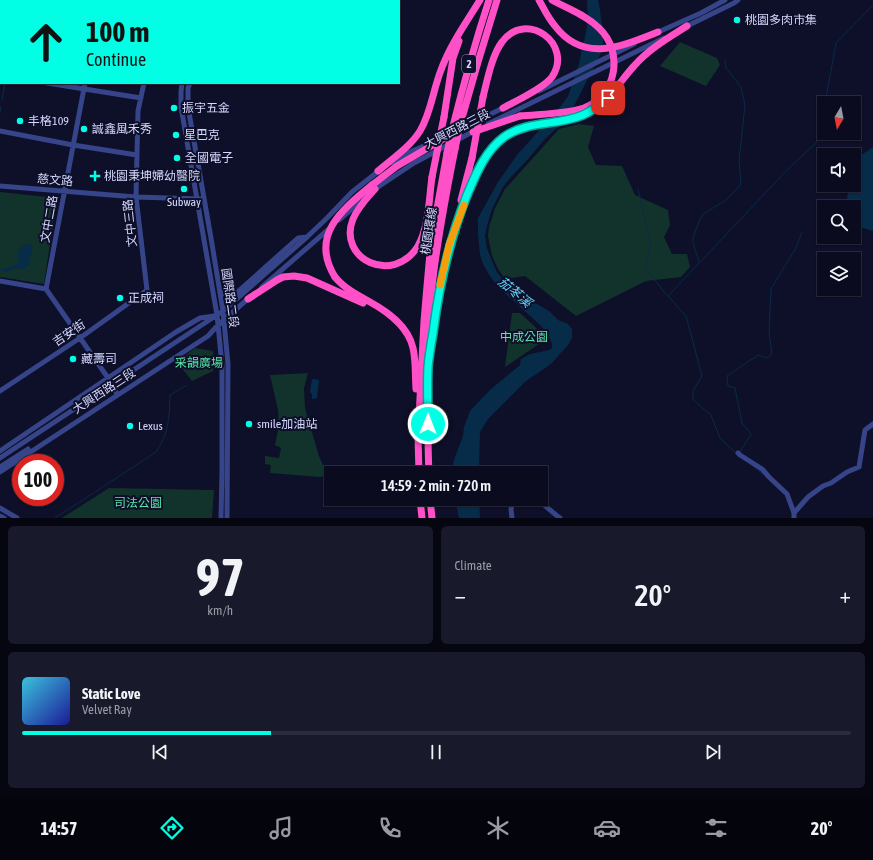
<!DOCTYPE html>
<html lang="en">
<head>
<meta charset="utf-8">
<style>
	body { margin:0; font-family:"Asap Condensed","Noto Sans TC",sans-serif; background:#18192b; color:#f1f3f6; height:100vh; display:flex; flex-direction:column; font-size:15px; white-space:nowrap }
	* { box-sizing:border-box; margin:0 }
	p { font-size:13px; color:#999ba4 }
	.icon { flex:none; width:22px; height:22px; fill:none; stroke:currentColor; stroke-width:2; stroke-linecap:round; stroke-linejoin:round }
	.map { position:relative; height:518px; overflow:hidden }
	.sheet { display:flex; flex-direction:column; gap:8px; padding:8px; background:#060610; flex:1 }
	.sheet>* { flex:none }
	.guide { position:absolute; left:0px; top:0px; width:400px; height:84px; box-shadow:0 1px 3px #0004,0 0 0 1px #2a2b3c; background:#01ffe6; color:#111; overflow:hidden }
	.needle { width:26px; rotate:190deg }
	.controls { position:absolute; left:817px; top:96px; display:grid; gap:8px }
	.controls a { display:grid; place-items:center; width:44px; height:44px; border-radius:0px; background:#0a0b1e; box-shadow:0 1px 3px #0004,0 0 0 1px #2a2b3c; font-size:20px }
	.speed { position:absolute; left:12px; top:454px; display:flex; gap:8px; font-size:20px; font-weight:700; text-align:center }
	.speed>* { display:grid; place-content:center; width:52px; height:52px; border-radius:50%; background:#0a0b1e; box-shadow:0 1px 3px #0004,0 0 0 1px #2a2b3c; line-height:1 }
	.speed .limit { border:6px solid #d22; background:#fff; color:#111 }
	.pin { position:absolute; display:grid; place-items:center; width:34px; height:34px; color:#fff; margin:-17px; border-radius:8px; box-shadow:0 2px 6px #0006 }
	.me { position:absolute; width:44px; margin:-22px; rotate:1deg; stroke-linejoin:round; filter:drop-shadow(0 0 3px #0008) }
	.turn { display:flex; align-items:center; gap:14px; height:84px; padding:0 20px; font-size:18px }
	.turn .icon { width:52px; height:52px; stroke-width:2.5 }
	.turn b { display:block; font-size:28px; line-height:34px }
	.big { font-size:30px; font-weight:600; line-height:1.1 }
	.sheet .card { flex:1; display:flex; flex-direction:column; justify-content:center; gap:6px; min-width:0; padding:0 14px; border-radius:6px; background:#18192b }
	.sheet .dial { align-items:center; gap:0 }
	.dial b { font-size:52px; line-height:1 }
	.song { display:flex; align-items:center; gap:12px }
	.cover { width:48px; height:48px; border-radius:6px; background:linear-gradient(135deg,hsl(190 70% 55%),hsl(240 70% 35%)) }
	.played { height:4px; border-radius:2px; background:linear-gradient(90deg,#01ffe6 30%,#2a2b3c 30%) }
	.keys { display:flex; justify-content:space-around; direction:ltr }
	.heat { display:flex; justify-content:space-between; align-items:center; font-size:22px; direction:ltr }
	.sheet .tiles { flex:1; display:grid; gap:8px; grid-template-columns:1fr 1fr }
	.card:last-child { grid-column:span 2 }
	.trip { position:absolute; left:324px; top:466px; width:224px; height:40px; border-radius:0px; background:#0a0b1e; box-shadow:0 1px 3px #0004,0 0 0 1px #2a2b3c; font-weight:600; line-height:40px; text-align:center }
	.menu { display:flex; height:64px; justify-content:space-around; align-items:center; background:#04040c; color:#999ba4 }
	.menu .icon { width:28px; height:28px }
	.menu .current { color:#01ffe6 }
	.menu b { font-size:18px; color:#f1f3f6 }
	.map>svg:first-child { display:block }
	.green { fill:#11332b }
	.water { fill:#072c49 }
	.lines { fill:none; stroke-linecap:round; stroke-linejoin:round }
	.stream { stroke:#072c49; stroke-width:1 }
	.minor { stroke:#36448a; stroke-width:5 }
	.highway { stroke:#ff50c7; stroke-width:7 }
	.highway-bridge { stroke:#ff50c7; stroke-width:7 }
	.route-casing { stroke:#01a696; stroke-width:10 }
	.route { stroke:#01ffe6; stroke-width:7 }
	.slow { stroke:#f59e0b; stroke-width:7 }
	.poi-dot { fill:#01ffe6; stroke:#0e0f28; stroke-width:1.5 }
	.labels { text-anchor:middle; dominant-baseline:central; stroke-width:4; stroke-linejoin:round; paint-order:stroke }
	.shield { fill:#0e0f28; stroke:#999cbe; stroke-width:1 }
	.shield-label { font-size:11px; font-weight:bold; fill:#d5d9ff }
	.poi-label { font-size:12px; fill:#d5d9ff; stroke:#0e0f28; text-anchor:start }
	.street-label { font-size:12px; fill:#d5d9ff; stroke:#0e0f28 }
	.park-label { font-size:12px; fill:#59e8a7; stroke:#0e0f28 }
	.water-label { font-size:13px; font-style:italic; fill:#63d6ff; stroke:#0e0f28 }
</style>
</head>
<body>
<div class="map">
<svg width="873" height="518" viewBox="0 0 873 518">
	<rect width="100%" height="100%" fill="#0e0f28"/>
	<path class="green" d="M680 42 717 58 720 65 706 86 660 66Z
		M579 124 594 126 588 147 596 165 622 166 635 195 668 210 670 225 664 237 672 254H687L690 267 681 277 646 281 576 316 525 276 505 279 498 269 492 256 488 236 489 227 495 208 505 189 559 129Z
		M0 192 57 198 44 284 0 277Z
		M512 313H520L546 337 545 340 505 367Z
		M195 348 213 351V371L192 381 177 362Z
		M308 373 304 388 305 408 319 456 327 475 320 477 270 473 271 465 265 464V456L279 458 281 448 275 445 279 425 278 410 270 375Z
		M109 488 214 490 212 518H62Z"/>
	<path class="water" d="M587 0H598L600 10 603 35V45L600 55 574 106 566 118 559 126 545 139 529 158 511 177 503 187 492 209 487 226 485 236 487 248 492 261 497 272 503 280 512 289 549 311 558 320 568 324 572 329V338L568 345 551 364 526 381 488 419 480 432 479 473H452L453 465 455 457 463 436 464 427 470 411 490 390 520 365 521 359 530 354 549 350 552 348V344L548 334 539 324 499 288 490 276 483 264 480 255 478 235V218L498 182 517 155 560 107 568 96 579 64 582 48 585 37 588 21Z
		M873 147V231L854 225V207H846L849 185H854V160Z
		M30 244 32 245C34 252 27 257 30 266H27L24 269C14 266 10 272 3 272V269C8 268 16 266 18 262 20 259 18 259 18 256 18 247 22 246 30 244Z
		M312 379 319 380 317 398 312 399V394L310 392Z
		M455 499H479L480 518H459Z"/>
	<g class="lines">
		<path class="stream" d="M2 100 5 83
			M825 103 836 43 873 5
			M0 113 1 106
			M638 189 651 246 645 267 667 296
			M699 262 693 243V237L700 219 703 214 726 200 741 184 739 161 745 105 741 87 726 68 725 60
			M0 270 3 271
			M740 452 751 434 742 423 735 388 728 386 727 376 758 355 767 358 772 354 769 332 771 289 796 248 802 232
			M737 454 720 438 711 415 693 400V391L702 376 686 316 668 296 788 169 818 141 824 107
			M749 463 764 475
			M55 518 156 452C164 440 168 429 169 414 170 407 169 401 170 395L187 385"/>
		<path class="minor" d="M98 1V0
			M166 1V0
			M212 1V0
			M220 1V0
			M0 27H1
			M685 27 734 3 738 0
			M656 33 701 13 725 0
			M0 74H1
			M47 83 141 98
			M182 83 181 92V107L217 315 222 365V472L221 518
			M190 83 188 88V107L211 238 223 311 228 364 227 518
			M539 91 634 44
			M488 124 664 38
			M458 130 505 107
			M0 131 73 145 137 155
			M392 163 410 152 433 142
			M0 186 136 197 201 199
			M372 191 414 163 476 130
			M339 220 363 199
			M0 281 46 289 108 378 117 394
			M262 287 330 228
			M46 289 85 83
			M220 291 229 296H233L298 238 307 237
			M0 391 80 338 147 290 136 197 138 111 144 83
			M0 451 176 332 200 318 214 316
			M738 453 740 455 762 469 769 477 787 494 794 513
			M0 458 223 311 307 237 327 218 352 192 380 170
			M0 467 28 449
			M0 472 208 336 218 325 250 297
			M536 499C545 505 552 512 560 518
			M0 508 17 518
			M0 516 4 518
			M512 518 511 509 514 499
			M794 518V513L808 497 823 486 831 483 847 472 859 467 865 430 873 424"/>
		<path class="highway" d="M539 0C544 9 548 18 555 26 584 64 622 46 658 32
			M483 97C487 81 492 55 502 42 526 9 574 44 552 77 544 88 516 101 503 108
			M444 117 453 58 459 41
			M460 125 478 62 497 0
			M452 130C463 86 475 43 489 0
			M473 132 508 120 520 116
			M378 171C392 159 410 147 420 131 431 113 433 90 441 70 450 45 466 23 480 0
			M372 185 397 166 455 132
			M375 189C367 198 358 207 353 219 337 259 393 286 418 246 429 227 429 198 432 177
			M461 200 472 158
			M449 245C456 226 463 207 470 188 476 174 482 160 492 148 501 137 514 130 528 126 550 120 575 122 595 109 611 98 621 80 634 66 649 49 668 38 687 26
			M335 277C344 288 357 295 370 302 388 312 408 326 413 348 416 361 415 375 416 389
			M248 299 277 280 283 277 294 276 307 278 363 303
			M435 317 440 285 450 241
			M419 473 418 437 424 321 427 286 431 242 447 153
			M429 473C427 434 428 396 429 357 429 334 430 310 432 287 437 240 446 194 455 149
			M420 499 422 518
			M430 499 432 518"/>
		<path class="highway-bridge" d="M520 116C540 114 566 114 584 108 617 95 624 52 599 28 586 15 568 9 552 0
			M455 149 460 125
			M447 153 452 130
			M472 158 483 97
			M432 177 444 117
			M335 277C309 235 343 209 372 185"/>
	</g>
	<g class="lines">
		<g class="route-casing">
			<path id="route" d="M428 424C428 405 427 386 428 367 429 356 431 344 433 333 439 285 449 241 467 195 476 174 485 151 504 137 528 120 557 126 583 115 592 111 600 105 608 98"/>
		</g>
		<use href="#route" class="route"/>
		<path class="slow" d="M440 285 449 245 464 205"/>
	</g>
	<g class="poi-dot">
		<circle cx="737" cy="20" r="4"/>
		<circle cx="174" cy="108" r="4"/>
		<circle cx="20" cy="121" r="4"/>
		<circle cx="84" cy="129" r="4"/>
		<circle cx="176" cy="135" r="4"/>
		<circle cx="177" cy="158" r="4"/>
		<path d="M93 170h4v4h4v4h-4v4h-4v-4h-4v-4h4z"/>
		<circle cx="184" cy="189" r="4"/>
		<circle cx="120" cy="298" r="4"/>
		<circle cx="73" cy="359" r="4"/>
		<circle cx="249" cy="424" r="4"/>
		<circle cx="130" cy="426" r="4"/>
	</g>
	<g class="labels">
		<rect class="shield" x="462" y="55" width="14" height="18" rx="3"/>
		<g class="shield-label">
			<text x="469" y="64">2</text>
		</g>
		<g class="poi-label">
			<text x="745" y="20">桃園多肉市集</text>
			<text x="182" y="108">振宇五金</text>
			<text x="28" y="121">丰格109</text>
			<text x="92" y="129">誠鑫風禾秀</text>
			<text x="184" y="135">星巴克</text>
			<text x="185" y="158">全國電子</text>
			<text x="104" y="176">桃園秉坤婦幼醫院</text>
			<text x="184" y="202" text-anchor="middle">Subway</text>
			<text x="128" y="298">正成祠</text>
			<text x="81" y="359">藏壽司</text>
			<text x="257" y="424">smile加油站</text>
			<text x="138" y="426">Lexus</text>
		</g>
		<g class="street-label">
			<text transform="translate(457 129) rotate(-27)">大興西路三段</text>
			<text transform="translate(55 180) rotate(5)">慈文路</text>
			<text transform="translate(49 219) rotate(-80)">文中二路</text>
			<text transform="translate(130 223) rotate(-96)">文中三路</text>
			<text transform="translate(429 231) rotate(-81)">桃園環線</text>
			<text transform="translate(230 298) rotate(82)">國際路二段</text>
			<text transform="translate(69 333) rotate(-34)">吉安街</text>
			<text transform="translate(104 391) rotate(-33)">大興西路三段</text>
		</g>
		<g class="park-label">
			<text x="524" y="337">中成公園</text>
			<text x="199" y="363">采韻廣場</text>
			<text x="138" y="503">司法公園</text>
		</g>
		<g class="water-label">
			<text transform="translate(515 292) rotate(40)">茄苳溪</text>
		</g>
	</g>
</svg>
<div class="controls">
<a><svg class="needle" viewBox="-14 -14 28 28"><path d="M0-13l5 13h-10z" fill="#e53935"/><path d="M0 13l5-13h-10z" fill="#999ba4"/></svg></a>
<a><svg class="icon" aria-label="sound" viewBox="0 0 24 24"><path d="M4 9h4l5-4v14l-5-4H4zM17 9q2 3 0 6"/></svg></a>
<a><svg class="icon" aria-label="search" viewBox="0 0 24 24"><circle cx="10" cy="10" r="6"/><path d="M15 15l6 6"/></svg></a>
<a><svg class="icon" aria-label="layers" viewBox="0 0 24 24"><path d="M12 4l9 5-9 5-9-5zM3 14l9 5 9-5"/></svg></a>
</div>
<div class="speed"><div class="limit">100</div></div>
<div class="pin" style="left:608px;top:98px;background:#d93025"><svg class="icon" aria-label="arrive" viewBox="0 0 24 24"><path d="M6 21V4h12l-3 4 3 4H6"/></svg></div>
<svg class="me" style="left:428px;top:424px" viewBox="-20 -20 40 40"><circle r="17" fill="#01ffe6" stroke="#fff" stroke-width="3"/><path d="M0-11L8 9 0 5-8 9z" fill="#fff"/></svg>
<div class="trip">14:59 · 2 min · 720 m</div>
<div class="guide">
<div class="turn"><svg class="icon" aria-label="ahead" viewBox="0 0 24 24"><path d="M12 20V5M6 11l6-6 6 6"/></svg><div><b>100 m</b>Continue</div></div>
</div>
</div>
<section class="sheet">
<div class="tiles">
<div class="card dial"><b>97</b><p>km/h</p></div>
<div class="card"><p>Climate</p>
<div class="heat"><a>−</a><b class="big">20°</b><a>+</a></div>
</div>
<div class="card">
<div class="song"><i class="cover"></i><div><b>Static Love</b><p>Velvet Ray</p></div></div>
<div class="played"></div>
<div class="keys"><svg class="icon" aria-label="previous" viewBox="0 0 24 24"><path d="M18 5L8 12l10 7zM5 5v14"/></svg><svg class="icon" aria-label="pause" viewBox="0 0 24 24"><path d="M8 5v14M16 5v14"/></svg><svg class="icon" aria-label="next" viewBox="0 0 24 24"><path d="M6 5l10 7-10 7zM19 5v14"/></svg></div>
</div>
</div>
</section>
<nav class="menu">
<b>14:57</b>
<svg class="icon current" aria-label="directions" viewBox="0 0 24 24"><path d="M12 3l9 9-9 9-9-9zM9 14v-3h6M13 9l2 2-2 2"/></svg>
<svg class="icon" aria-label="music" viewBox="0 0 24 24"><path d="M9 18V5l10-2v13"/><circle cx="6" cy="18" r="3"/><circle cx="16" cy="16" r="3"/></svg>
<svg class="icon" aria-label="phone" viewBox="0 0 24 24"><path d="M5 4h4l2 5-3 2q2 4 5 5l2-3 5 2v4C11 20 4 13 5 4z"/></svg>
<svg class="icon" aria-label="climate" viewBox="0 0 24 24"><path d="M12 3v18M4 7l16 10M4 17L20 7"/></svg>
<svg class="icon" aria-label="car" viewBox="0 0 24 24"><path d="M5 17H2v-5l4-1 3-4h7l3 4 3 1v5h-3M9 17h6M6 11h13"/><circle cx="7" cy="17" r="2"/><circle cx="17" cy="17" r="2"/></svg>
<svg class="icon" aria-label="filters" viewBox="0 0 24 24"><path d="M4 7h16M4 17h16"/><circle cx="9" cy="7" r="2"/><circle cx="15" cy="17" r="2"/></svg>
<b>20°</b>
</nav>
</body>
</html>
